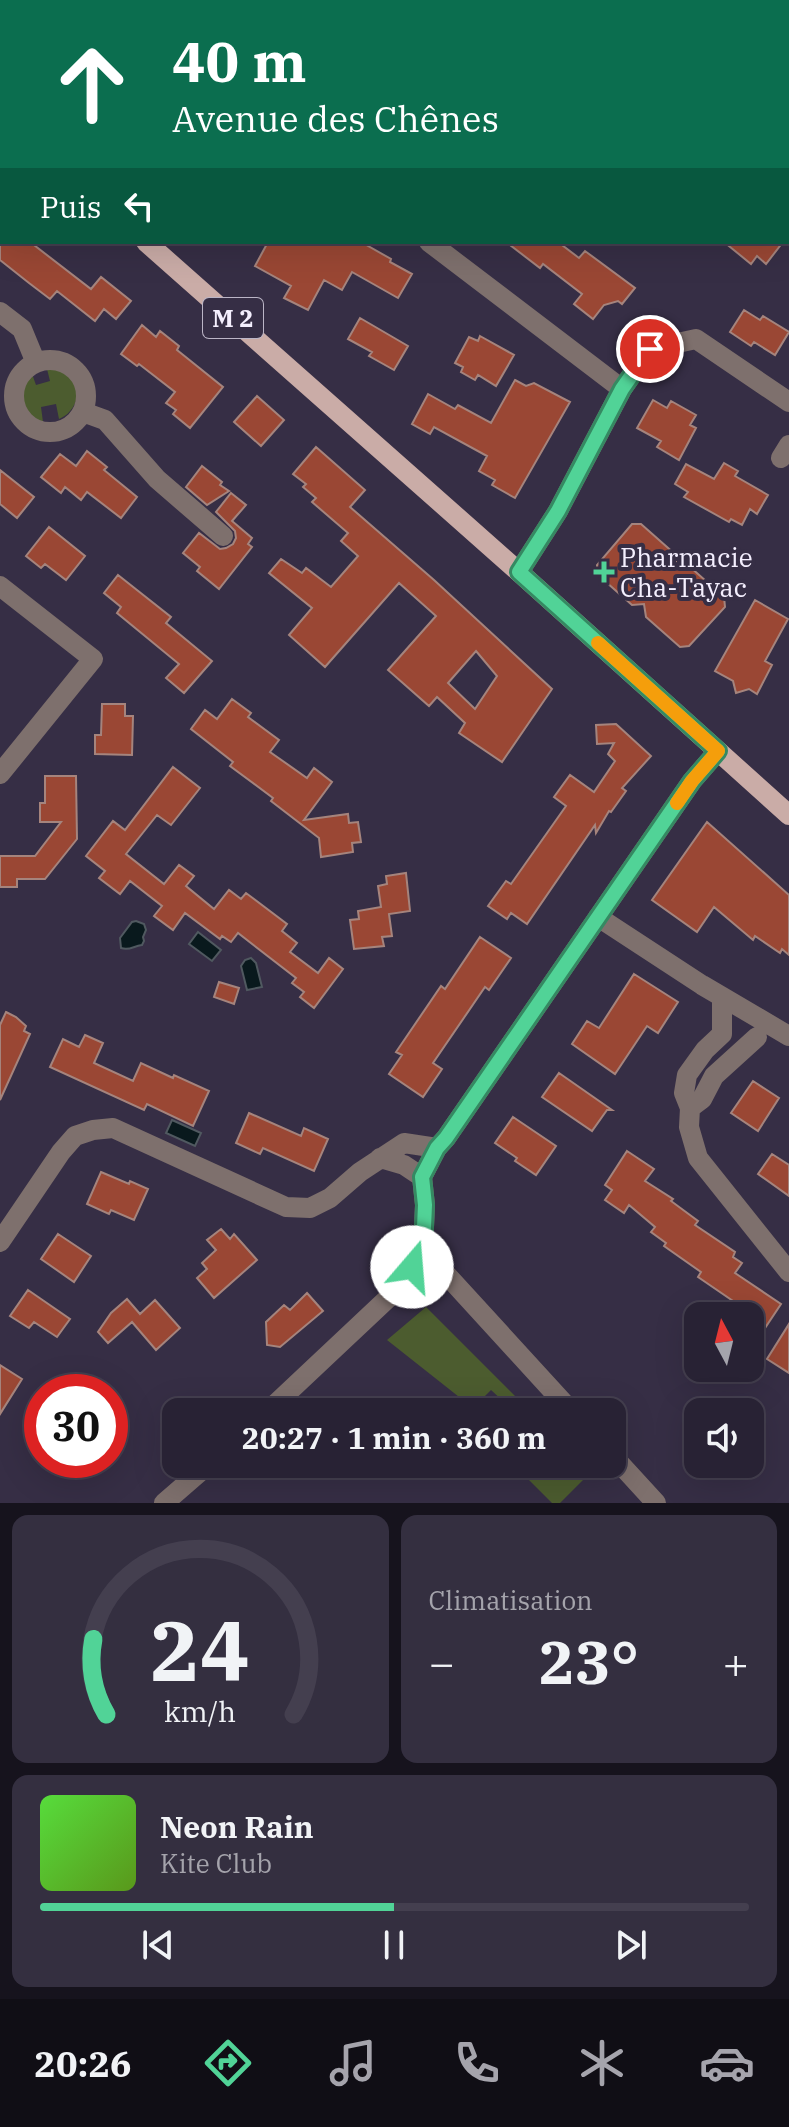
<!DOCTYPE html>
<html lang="fr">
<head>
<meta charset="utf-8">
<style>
	body { margin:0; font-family:"IBM Plex Serif",serif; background:#342f40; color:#f1f3f6; height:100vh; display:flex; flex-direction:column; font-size:30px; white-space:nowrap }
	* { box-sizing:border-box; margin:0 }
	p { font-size:26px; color:#a5a4ac }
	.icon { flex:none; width:44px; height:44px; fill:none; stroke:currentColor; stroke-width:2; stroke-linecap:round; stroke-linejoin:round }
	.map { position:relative; height:1503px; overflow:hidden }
	.sheet { display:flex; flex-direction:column; gap:12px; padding:12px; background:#16131d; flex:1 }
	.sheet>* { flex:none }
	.hud { position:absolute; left:0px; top:0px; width:790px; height:244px; box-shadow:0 8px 32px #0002,0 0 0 2px #443f4f; background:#0b6e4f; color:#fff; overflow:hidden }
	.needle { width:52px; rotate:353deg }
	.fabs { position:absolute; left:684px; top:1302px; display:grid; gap:16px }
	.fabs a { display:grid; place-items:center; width:80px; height:80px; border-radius:16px; background:#282234; box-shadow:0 8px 32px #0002,0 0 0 2px #443f4f; font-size:40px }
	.speed { position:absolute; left:24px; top:1374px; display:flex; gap:16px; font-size:40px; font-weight:700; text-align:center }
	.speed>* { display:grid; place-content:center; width:104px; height:104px; border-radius:50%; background:#282234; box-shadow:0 8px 32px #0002,0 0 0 2px #443f4f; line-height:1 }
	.speed .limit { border:12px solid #d22; background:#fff; color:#111 }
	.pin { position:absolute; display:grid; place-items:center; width:68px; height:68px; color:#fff; margin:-34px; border:4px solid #fff; border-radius:50%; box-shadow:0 2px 8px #0007 }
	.me { position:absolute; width:88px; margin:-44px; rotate:18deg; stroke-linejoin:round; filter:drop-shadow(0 0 6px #0008) }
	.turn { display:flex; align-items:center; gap:28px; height:168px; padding:0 40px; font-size:36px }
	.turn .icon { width:104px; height:104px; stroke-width:2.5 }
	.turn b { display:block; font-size:56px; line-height:68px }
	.then { display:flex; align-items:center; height:76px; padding:0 40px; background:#0003; gap:16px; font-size:30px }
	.big { font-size:60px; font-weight:700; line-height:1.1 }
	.sheet .widget { flex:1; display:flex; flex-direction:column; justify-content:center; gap:12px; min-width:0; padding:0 28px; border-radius:16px; background:#342f40 }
	.sheet .dial { align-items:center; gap:0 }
	.dial svg { height:208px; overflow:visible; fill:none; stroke:#443f4f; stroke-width:7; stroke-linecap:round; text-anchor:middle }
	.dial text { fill:#f1f3f6; stroke:none }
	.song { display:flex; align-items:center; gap:24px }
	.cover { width:96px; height:96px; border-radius:12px; background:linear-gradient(135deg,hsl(110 70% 55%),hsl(90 70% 35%)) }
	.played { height:8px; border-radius:4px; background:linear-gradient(90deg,#51d397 50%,#443f4f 50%) }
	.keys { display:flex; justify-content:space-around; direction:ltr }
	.heat { display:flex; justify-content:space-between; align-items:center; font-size:44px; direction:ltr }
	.sheet .tiles { flex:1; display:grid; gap:12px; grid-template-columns:1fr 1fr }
	.widget:last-child { grid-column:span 2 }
	.trip { position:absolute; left:162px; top:1398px; width:464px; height:80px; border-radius:16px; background:#282234; box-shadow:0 8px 32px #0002,0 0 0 2px #443f4f; font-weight:700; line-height:80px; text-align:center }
	.tabs { display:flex; height:128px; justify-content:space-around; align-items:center; background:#100e15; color:#a5a4ac }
	.tabs .icon { width:56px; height:56px }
	.tabs .current { color:#51d397 }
	.tabs b { font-size:36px; color:#f1f3f6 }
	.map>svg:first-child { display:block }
	.green { fill:#4c5c2f }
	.water { fill:#09191d; stroke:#505960; stroke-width:2 }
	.building { fill:#9a4734; stroke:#a5847d; stroke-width:2; fill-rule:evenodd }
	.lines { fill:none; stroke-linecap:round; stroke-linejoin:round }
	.minor { stroke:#7e706d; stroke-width:20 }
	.major { stroke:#caaca7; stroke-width:20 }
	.route-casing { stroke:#358962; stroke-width:20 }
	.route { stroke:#51d397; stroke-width:14 }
	.slow { stroke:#f59e0b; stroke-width:14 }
	.poi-dot { fill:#51d397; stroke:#362e45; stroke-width:3 }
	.labels { text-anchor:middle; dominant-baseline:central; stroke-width:8; stroke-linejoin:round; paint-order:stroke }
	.shield { fill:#362e45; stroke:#bbb5c6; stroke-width:2 }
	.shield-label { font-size:24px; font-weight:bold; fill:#f4effe }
	.poi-label { font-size:26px; fill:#f4effe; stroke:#362e45; text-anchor:start }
</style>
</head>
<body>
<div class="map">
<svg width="789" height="1503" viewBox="0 0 789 1503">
	<rect width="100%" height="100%" fill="#362e45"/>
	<path class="green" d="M46 365C70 364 87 392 70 411 67 415 63 417 59 419L56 404 41 407 43 422C19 414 11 388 31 371L36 385 50 381Z
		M426 1307 531 1412H515L491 1390 473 1408 387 1340Z
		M523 1464H583L591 1472 560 1503H552L518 1469Z"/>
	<path class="water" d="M136 921 144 924 146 930 143 937 144 941 142 945C133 946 130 951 121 948L120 938 132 922Z
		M198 932 221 950 212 961 189 944Z
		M251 958 256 963 262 987 247 990 241 966 245 960Z
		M172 1120 201 1133 195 1146 166 1133Z"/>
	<path class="building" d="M0 242H30L91 289 101 277 131 301 116 319 104 309 95 321 57 291 50 299 29 283 0 260Z
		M268 242H361L391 259 390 262 412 274 398 298 352 272 342 290 324 280 308 310 284 298 291 286 255 266Z
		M506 242H558L579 258 585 251 635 288 622 304 618 301 604 305 593 319 574 304 582 294 543 264 540 268Z
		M724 242H783L766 264 757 256 751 264Z
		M744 310 760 320 763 316 789 332 775 355 754 342 751 346 730 332Z
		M360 318 408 346 394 370 369 356 372 352 348 339Z
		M142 325 156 337 160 331 179 346 177 350 223 387 190 428 173 414 176 410 166 403 175 392 139 364 137 366 121 354Z
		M480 336 514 355 496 386 478 375 475 380 461 372 463 367 455 363 469 337 478 341Z
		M515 380 526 386 534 383 570 402 515 498 492 485 495 480 479 471 487 456 434 427 430 434 412 424 428 394 455 409 458 405 491 423Z
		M257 396 284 420 261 446 234 422Z
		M653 400 667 408 671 401 696 415 690 425 696 428 679 460 657 447 661 441 637 428Z
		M316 447 365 490 350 507 434 580 552 689 502 762 459 733 465 723 437 697 429 706 388 670 436 616 399 583 325 667 289 635 312 608 269 573 281 559 302 573 306 568 331 587 358 556 341 541 348 533 312 502 316 498 303 487 306 484 293 474ZM476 651 497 676 475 709 448 683Z
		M87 451 107 467 104 470 137 497 121 518 87 492 81 500 65 487 61 493 41 477 60 454 76 466Z
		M724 463 738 471 735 476 768 495 757 514 750 509 742 525 731 519 729 522 684 497 688 492 675 484 686 464 714 479Z
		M202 466 222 482 220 485 229 491 207 505 186 487Z
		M0 470 34 497 17 518 0 504Z
		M231 493 246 505 232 521 252 538 248 544 252 547 219 589 197 571 200 567 183 553 199 533 220 549 226 548 233 544 236 538 235 531 216 512Z
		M632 524H641L676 555V568L689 566 724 597 725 607 689 646 680 647 646 617 644 604 632 605 597 574V565Z
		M49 527 85 556 66 580 45 564 41 568 26 556Z
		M118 575 171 617 166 623 212 661 184 693 166 678 179 664 117 613 121 607 104 593Z
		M755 600 788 619 765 661 772 665 757 694 749 689 736 693 733 681 715 671Z
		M232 699 251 713 248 717 279 740 270 752 307 778 314 768 332 782 304 820 348 814 349 823 358 822 361 842 352 843 353 852 321 857 319 838 271 801 273 798 230 766 233 762 191 729 205 710 217 719Z
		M102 704H125V716H133L132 755 95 754V735H101Z
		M616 724 651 756 622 788 626 791 611 812 609 811 596 833 595 825 527 924 511 913 507 919 488 906 506 881 511 884 566 806 554 797 570 775 594 792 615 761 608 754 614 743 597 744 596 725Z
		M173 767 200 788 171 825 157 815 126 854 164 884 179 865 194 876 186 886 214 909 229 890 241 899 246 893 287 924 282 931 297 943 290 952 318 973 329 958 343 969 314 1008 300 997 304 992 292 983 296 978 238 933 231 942 222 936 220 939 185 913 173 930 154 916 162 906 130 881 120 894 99 878 105 871 86 856 113 821 125 830Z
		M45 776H76L77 839 45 879H17V887H0V856H35L61 822H40V803H45Z
		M707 822 789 895V955L782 949 780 953 755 936 753 940 714 907 697 932 652 900Z
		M406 873 410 911 389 914 392 936 382 937 384 946 354 949 350 920 359 919 358 911 381 907 378 886 387 884 386 876Z
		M480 937 511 958 489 990 485 987 433 1063 442 1069 423 1097 389 1074 402 1055 396 1052 441 986 445 989Z
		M634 974 678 1002 658 1033 647 1026 615 1074 572 1044 587 1021 599 1028Z
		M219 982 239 988 234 1004 214 997Z
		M6 1012 16 1017 26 1026 24 1031 30 1034 0 1100V1025Z
		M85 1035 103 1043 94 1063 133 1081 141 1063 173 1078 174 1075 209 1091 193 1126 147 1104 144 1110 50 1067 63 1039 79 1047Z
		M559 1073 612 1110H607L592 1131 542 1097Z
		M753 1081 779 1098 758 1131 731 1113Z
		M249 1113 301 1136 304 1128 328 1139 314 1171 263 1148 260 1154 236 1143Z
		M513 1117 556 1146 536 1175 515 1161 517 1158 495 1143Z
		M627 1151 654 1169 645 1181 673 1199 671 1201 698 1221 695 1225 735 1252 733 1257 742 1263 735 1273 781 1304 765 1328 750 1318V1316L730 1305 733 1301 698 1277 701 1272 664 1246 666 1243 651 1232 655 1227 629 1205 624 1213 605 1200 612 1190 605 1185Z
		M772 1154 789 1165V1196L758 1174Z
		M101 1172 129 1184 130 1181 148 1189 134 1220 111 1210 109 1214 87 1204Z
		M221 1229 230 1239 234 1234 257 1260 214 1298 197 1278 207 1269 202 1263 216 1250 207 1240Z
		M58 1234 91 1256 74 1282 41 1259Z
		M28 1290 70 1319 57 1337 34 1322 29 1328 10 1316Z
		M307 1293 323 1311 280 1347 267 1345 266 1322 284 1305 290 1310Z
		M127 1299 140 1314 155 1300 180 1328 156 1350 132 1322 108 1343 98 1332 111 1313Z
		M789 1324V1373L767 1359Z
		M0 1365 22 1379 0 1414Z"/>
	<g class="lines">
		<path class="minor" d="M111 0 115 2
			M495 0 497 2
			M788 201H789
			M429 242 622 389
			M0 312 22 329 36 363
			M14 396a36 36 0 1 1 72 0a36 36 0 1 1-72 0Z
			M83 412 105 420 157 479 223 536
			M781 458 789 445
			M519 572 558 511 622 389 650 349 696 339 789 402
			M0 586 93 659 0 774
			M598 917 702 985 789 1036
			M722 997V1034L705 1050 687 1075 684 1093 690 1108 689 1127 698 1158 789 1272
			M690 1108 702 1099 714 1076 757 1037
			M380 1158 404 1165 422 1177
			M0 1242 61 1152 75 1136 93 1130 113 1128 286 1207 310 1208 330 1198 360 1172 404 1143 437 1148
			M423 1249 572 1412
			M267 1412 402 1285 423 1249 425 1205 422 1177 437 1148 446 1138 692 781 718 751
			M612 1455 656 1503
			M164 1503 209 1464"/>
		<path class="major" d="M0 117 2 119
			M146 242 519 572 789 815"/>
	</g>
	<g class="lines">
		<g class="route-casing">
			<path id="route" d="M412 1267 423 1249 425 1205 422 1177 437 1148 446 1138 692 781 718 751 519 572 558 511 622 389 650 349"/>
		</g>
		<use href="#route" class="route"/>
		<path class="slow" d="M598 643 718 751 692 781 677 803"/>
	</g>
	<path class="poi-dot" d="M600 560h8v8h8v8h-8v8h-8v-8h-8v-8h8z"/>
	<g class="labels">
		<rect class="shield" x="203" y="298" width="60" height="40" rx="6"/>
		<g class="shield-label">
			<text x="233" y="318">M 2</text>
		</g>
		<g class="poi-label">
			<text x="620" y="557">Pharmacie<tspan x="620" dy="30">Cha-Tayac</tspan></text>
		</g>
	</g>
</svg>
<div class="fabs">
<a><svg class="needle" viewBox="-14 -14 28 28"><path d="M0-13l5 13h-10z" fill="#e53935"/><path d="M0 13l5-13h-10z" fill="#a5a4ac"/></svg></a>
<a><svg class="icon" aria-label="sound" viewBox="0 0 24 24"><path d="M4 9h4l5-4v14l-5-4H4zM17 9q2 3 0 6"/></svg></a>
</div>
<div class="speed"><div class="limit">30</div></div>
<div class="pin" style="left:650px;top:349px;background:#d93025"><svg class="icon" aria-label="arrive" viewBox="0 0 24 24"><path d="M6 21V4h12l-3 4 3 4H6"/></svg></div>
<svg class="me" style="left:412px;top:1267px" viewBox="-20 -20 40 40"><circle r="19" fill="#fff"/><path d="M0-13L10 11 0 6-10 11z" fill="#51d397"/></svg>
<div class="trip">20:27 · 1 min · 360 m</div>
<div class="hud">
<div class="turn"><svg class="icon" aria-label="ahead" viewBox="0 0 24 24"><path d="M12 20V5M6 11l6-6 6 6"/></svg><div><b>40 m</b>Avenue des Chênes</div></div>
<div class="then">Puis<svg class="icon" aria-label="left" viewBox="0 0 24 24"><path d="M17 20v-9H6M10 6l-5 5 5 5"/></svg></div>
</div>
</div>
<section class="sheet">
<div class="tiles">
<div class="widget dial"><svg viewBox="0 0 100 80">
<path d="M14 69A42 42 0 1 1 86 69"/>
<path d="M14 69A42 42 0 0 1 9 40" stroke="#51d397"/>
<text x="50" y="56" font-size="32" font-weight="700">24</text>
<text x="50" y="72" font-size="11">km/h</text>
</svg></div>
<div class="widget"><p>Climatisation</p>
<div class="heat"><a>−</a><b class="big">23°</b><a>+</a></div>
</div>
<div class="widget">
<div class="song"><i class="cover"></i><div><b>Neon Rain</b><p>Kite Club</p></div></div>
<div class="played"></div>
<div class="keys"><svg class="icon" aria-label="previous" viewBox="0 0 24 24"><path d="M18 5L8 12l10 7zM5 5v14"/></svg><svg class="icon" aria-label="pause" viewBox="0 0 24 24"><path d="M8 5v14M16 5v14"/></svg><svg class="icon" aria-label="next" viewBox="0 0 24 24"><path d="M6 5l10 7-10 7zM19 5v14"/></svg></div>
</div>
</div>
</section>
<nav class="tabs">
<b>20:26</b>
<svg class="icon current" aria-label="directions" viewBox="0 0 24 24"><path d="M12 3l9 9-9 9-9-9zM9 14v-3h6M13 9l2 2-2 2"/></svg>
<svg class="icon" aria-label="music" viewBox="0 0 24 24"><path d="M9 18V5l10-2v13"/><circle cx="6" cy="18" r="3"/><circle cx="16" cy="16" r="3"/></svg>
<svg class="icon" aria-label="phone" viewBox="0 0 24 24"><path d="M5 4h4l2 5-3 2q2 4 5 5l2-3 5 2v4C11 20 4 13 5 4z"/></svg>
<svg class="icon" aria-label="climate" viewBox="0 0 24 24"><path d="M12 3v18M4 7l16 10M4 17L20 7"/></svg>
<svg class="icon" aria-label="car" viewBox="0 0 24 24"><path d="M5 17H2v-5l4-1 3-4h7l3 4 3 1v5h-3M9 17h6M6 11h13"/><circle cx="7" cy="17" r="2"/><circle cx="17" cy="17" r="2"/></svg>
</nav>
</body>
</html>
